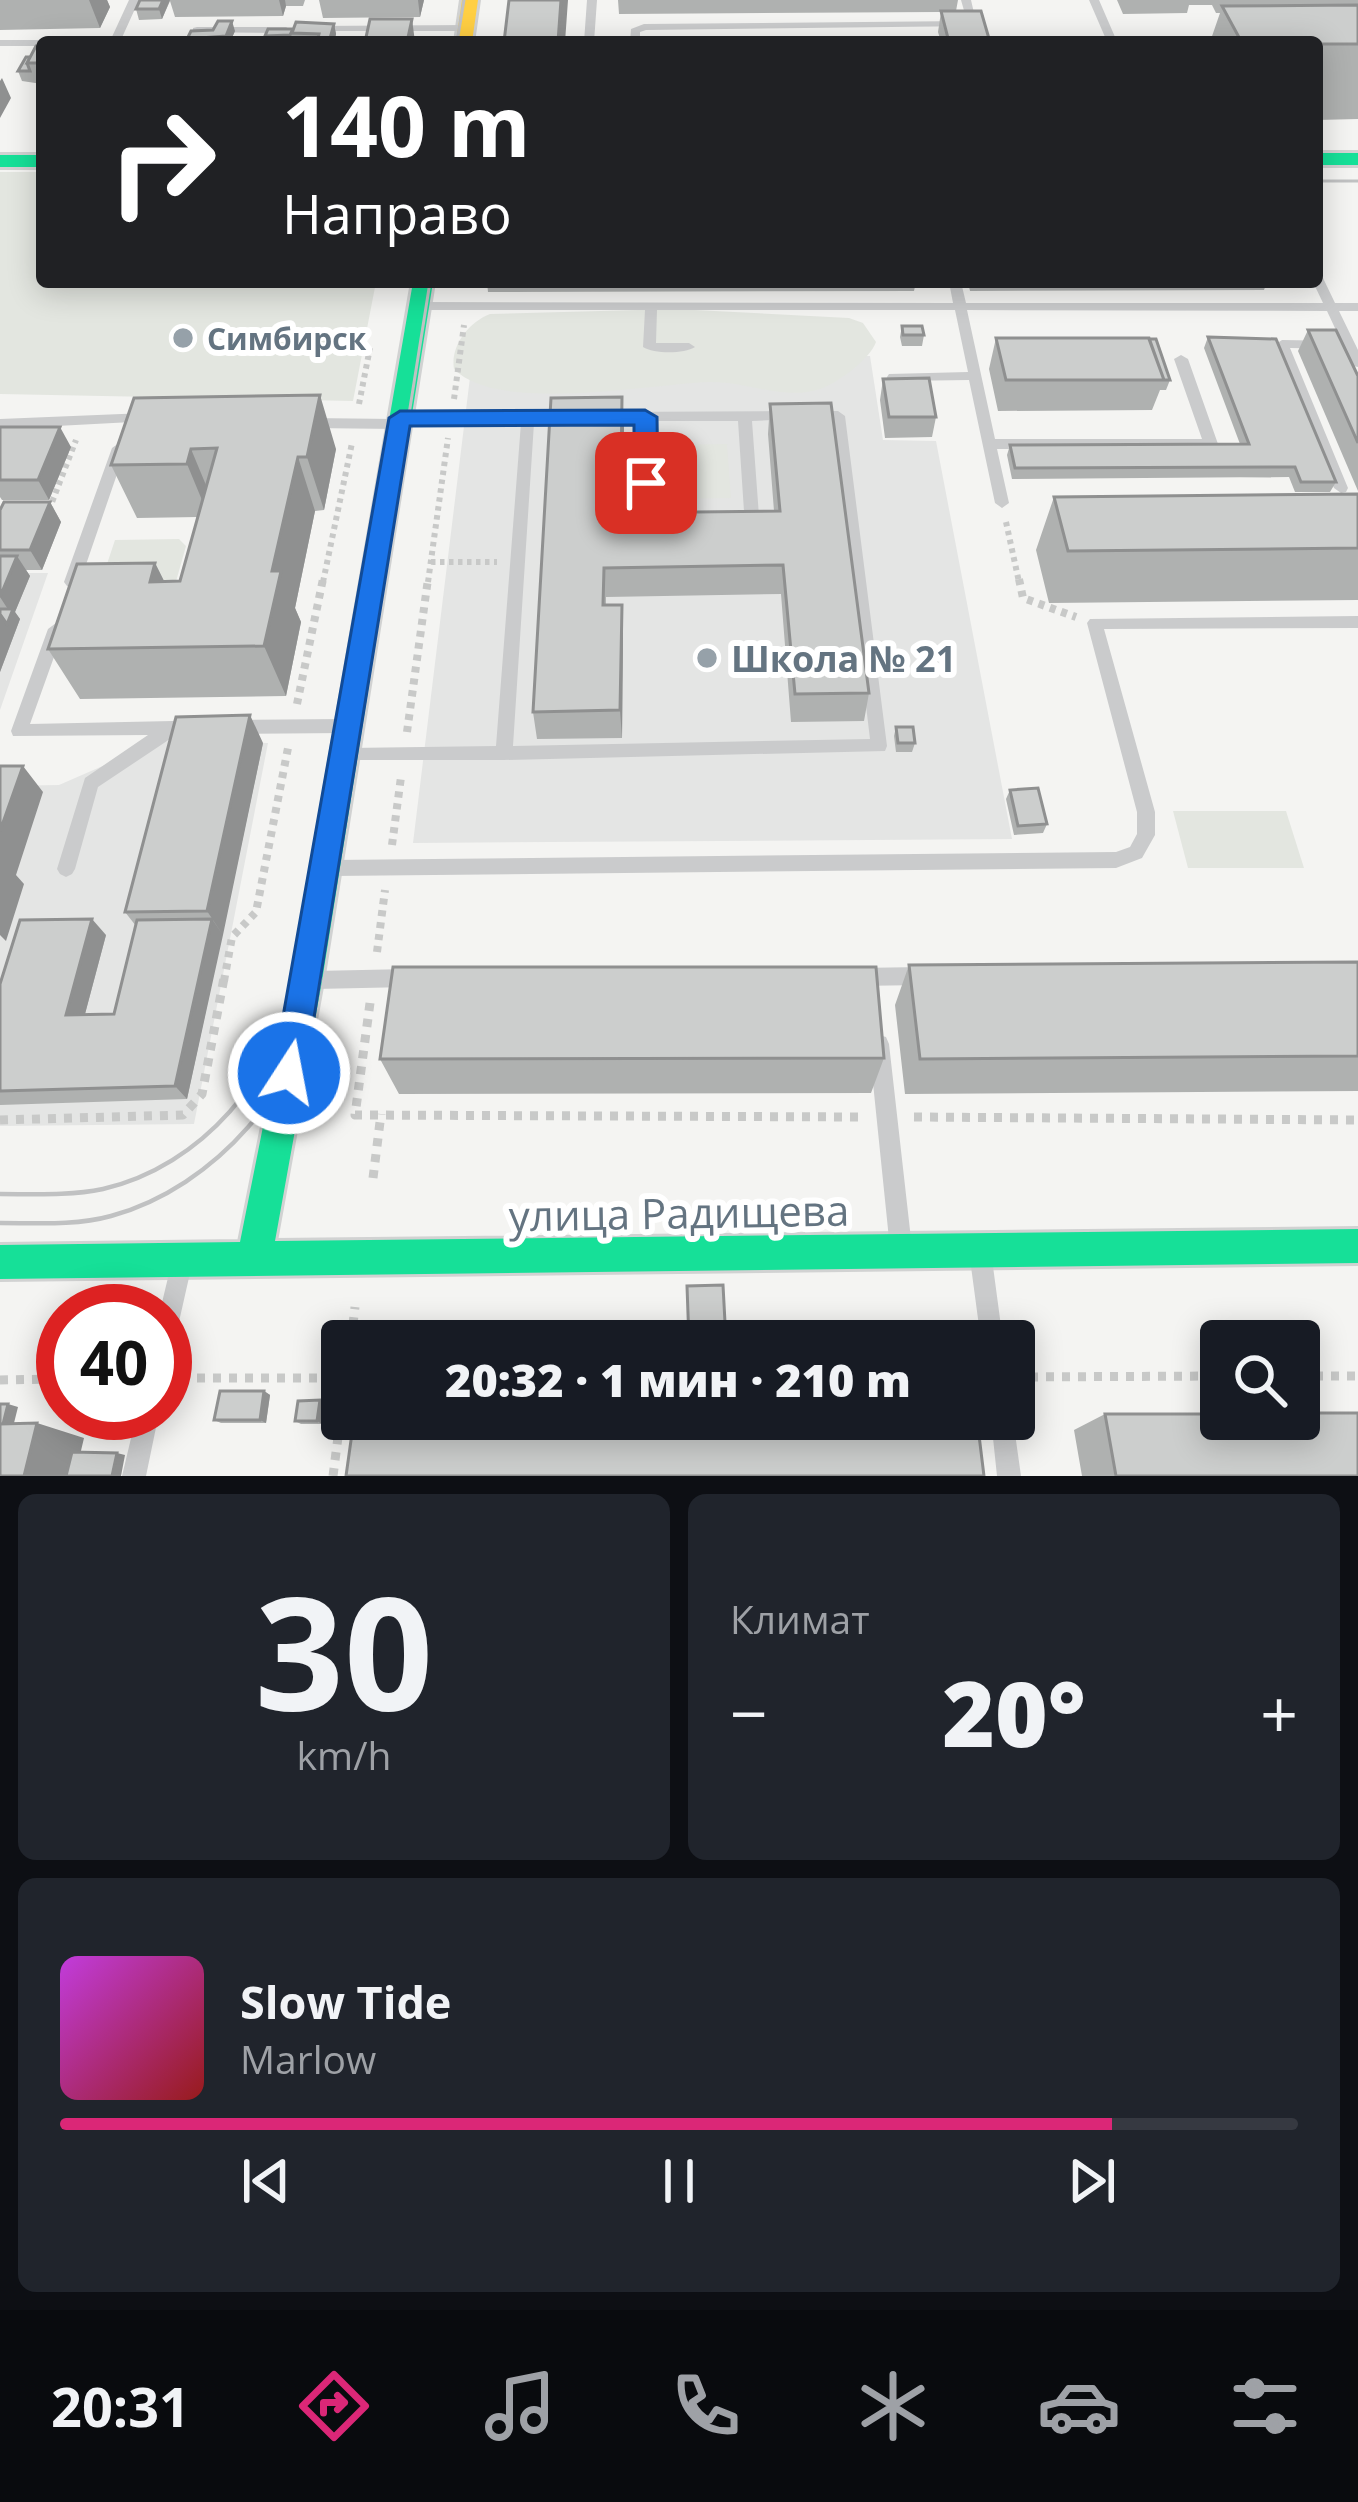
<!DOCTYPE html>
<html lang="ru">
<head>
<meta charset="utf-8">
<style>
	body { margin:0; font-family:"Open Sans",sans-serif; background:#20242c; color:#f1f3f6; height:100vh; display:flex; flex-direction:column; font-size:45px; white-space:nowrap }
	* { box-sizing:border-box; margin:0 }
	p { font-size:39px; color:#9ea1a6 }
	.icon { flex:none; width:66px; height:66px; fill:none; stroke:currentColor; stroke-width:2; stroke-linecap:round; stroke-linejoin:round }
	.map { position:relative; height:1476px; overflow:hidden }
	.details { display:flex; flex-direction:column; gap:18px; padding:18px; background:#0d0f14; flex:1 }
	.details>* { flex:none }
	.banner { position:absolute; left:36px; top:36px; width:1287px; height:252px; border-radius:12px; box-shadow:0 6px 30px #0003; background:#202124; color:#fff; overflow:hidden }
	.controls { position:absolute; left:1200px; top:1320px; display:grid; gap:24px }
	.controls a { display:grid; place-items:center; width:120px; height:120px; border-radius:12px; background:#171b24; box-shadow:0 6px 30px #0003; font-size:60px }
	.speed { position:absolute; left:36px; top:1284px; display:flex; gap:24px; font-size:60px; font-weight:700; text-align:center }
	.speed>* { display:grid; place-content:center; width:156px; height:156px; border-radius:50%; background:#171b24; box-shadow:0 6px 30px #0003; line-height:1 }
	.speed .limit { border:18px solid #d22; background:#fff; color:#111 }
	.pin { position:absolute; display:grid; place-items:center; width:102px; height:102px; color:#fff; margin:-51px; border-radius:24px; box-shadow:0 6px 18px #0006 }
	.me { position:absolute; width:132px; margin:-66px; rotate:11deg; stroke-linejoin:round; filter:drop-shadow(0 0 9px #0008) }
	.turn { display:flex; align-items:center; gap:42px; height:252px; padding:0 48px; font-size:54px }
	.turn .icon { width:156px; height:156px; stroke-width:2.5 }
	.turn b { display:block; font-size:84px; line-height:102px }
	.big { font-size:90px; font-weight:800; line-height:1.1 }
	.details .tile { flex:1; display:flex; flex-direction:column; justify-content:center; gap:18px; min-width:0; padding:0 42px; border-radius:18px; background:#20242c }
	.details .dial { align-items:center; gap:0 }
	.dial b { font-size:156px; line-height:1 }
	.song { display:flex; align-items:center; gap:36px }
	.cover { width:144px; height:144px; border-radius:18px; background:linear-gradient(135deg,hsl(290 70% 55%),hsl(0 70% 35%)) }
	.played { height:12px; border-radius:6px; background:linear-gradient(90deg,#db2777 85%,#363941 85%) }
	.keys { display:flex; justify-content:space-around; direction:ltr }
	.heat { display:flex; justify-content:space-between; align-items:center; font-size:66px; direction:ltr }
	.details .tiles { flex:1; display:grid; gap:18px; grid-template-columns:1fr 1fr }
	.tile:last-child { grid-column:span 2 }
	.trip { position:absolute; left:321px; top:1320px; width:714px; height:120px; border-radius:12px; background:#171b24; box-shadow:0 6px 30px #0003; font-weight:800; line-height:120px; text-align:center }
	.tab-bar { display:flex; height:192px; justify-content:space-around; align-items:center; background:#090b0e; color:#9ea1a6 }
	.tab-bar .icon { width:84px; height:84px }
	.tab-bar .current { color:#db2777 }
	.tab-bar b { font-size:54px; color:#f1f3f6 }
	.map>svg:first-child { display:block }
	.built { fill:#e4e5e4 }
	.green { fill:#e3e6e0 }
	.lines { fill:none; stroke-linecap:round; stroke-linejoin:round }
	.fast-casing { stroke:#d1d2d2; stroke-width:6 }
	.slow-casing { stroke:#d1d2d2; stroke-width:6 }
	.path-far2 { stroke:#c8c9c8; stroke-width:6; stroke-dasharray:4.5 4.5; stroke-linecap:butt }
	.path-far1 { stroke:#c8c9c8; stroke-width:8; stroke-dasharray:6 6; stroke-linecap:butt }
	.path { stroke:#c8c9c8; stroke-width:9; stroke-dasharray:8 8; stroke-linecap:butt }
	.lane { fill:#cacbcc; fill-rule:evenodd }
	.fast { fill:#16e098; fill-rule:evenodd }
	.slow { fill:#ffcf43; fill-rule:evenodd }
	.tram-far1 { stroke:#c0c1c2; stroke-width:3 }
	.tram { stroke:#c0c1c2; stroke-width:4.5 }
	.wall { fill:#afb1b0 }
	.shaded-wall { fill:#8f9090 }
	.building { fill:#cccecd; stroke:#8f9090; stroke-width:3 }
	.route { fill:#1a73e8; stroke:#114b97; stroke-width:3 }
	.poi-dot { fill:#96a1a9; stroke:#fff; stroke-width:4.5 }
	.labels { text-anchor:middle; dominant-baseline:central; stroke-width:12; stroke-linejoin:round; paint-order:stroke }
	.far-poi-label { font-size:30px; font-weight:bold; fill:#647481; stroke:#fff; text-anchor:start }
	.poi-label { font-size:36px; font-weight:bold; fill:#647481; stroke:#fff; text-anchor:start }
	.near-street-label { font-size:42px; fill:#647481; stroke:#fff }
</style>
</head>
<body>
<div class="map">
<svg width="1358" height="1476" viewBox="0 0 1358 1476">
	<rect width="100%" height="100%" fill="#f4f4f2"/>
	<path class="built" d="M870 356 883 440 936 441 1012 839 413 843 472 361Z
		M0 573H48L0 710Z
		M160 741 268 743 194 1124 0 1126V786L59 785Z"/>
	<path class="green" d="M0 172H42V282H376L353 401 0 394Z
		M675 309 849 318 863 323 876 342C870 359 838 383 820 389 783 401 747 381 709 382 650 384 497 414 454 369 450 346 469 322 490 314Z
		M727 444 731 498 667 499 666 445Z
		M179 539 186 546 175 585 97 594 115 540Z
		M1173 811H1286L1304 868H1188Z"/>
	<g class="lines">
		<g class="fast-casing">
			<path id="fast" d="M1317 153H1358V165H1317Z
				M0 155H42V167H0Z
				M413 282H433L322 981 275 1241 1358 1229V1263L0 1279V1245L240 1242 292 981Z"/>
		</g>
		<g class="slow-casing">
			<path id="slow" d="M462 0H478L472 42H456Z"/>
		</g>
		<path class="path-far2" d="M454 399 464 325
			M359 404 370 348
			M49 510 76 440
			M1006 522 1019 582
			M431 562H497
			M323 582 352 443
			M428 582 448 438"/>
		<path class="path-far1" d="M1019 579 1023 598 1076 617
			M297 704 323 579
			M407 732 428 579
			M392 845 401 777
			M377 952 385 890
			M224 981 232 937 256 912 288 748"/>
		<path class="path" d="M370 1003 355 1115 863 1117
			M914 1117 1358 1120
			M0 1120 183 1115 202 1094 224 978
			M373 1178 381 1114
			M351 1341 355 1307
			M1299 1376H1358
			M1014 1377 1221 1376
			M165 1378H342
			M0 1380 63 1379
			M333 1476 342 1406"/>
		<path class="lane" d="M129 0H139L120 42H86L91 39H111Z
			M587 0H597L594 42H584Z
			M961 0H971L977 26 646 30 640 32V42H630L631 29 644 24 967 21Z
			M1089 0H1099L1115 37 1114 39 1105 37Z
			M318 26 466 25 471 28 466 31H314V27Z
			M197 27H286L291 30 286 33 193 32V28Z
			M0 40H42L46 42H42V46H0Z
			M1317 274 1323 278 1335 303H1358V311H1339L1358 350V367L1353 366 1345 349 1290 348 1348 488 1346 492 1341 493 1334 488 1276 344 1282 340 1341 341 1327 311 967 310 995 439H1202L1174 359 1181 355 1188 359 1218 444 1211 449H997L1009 503 1002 508 995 503 969 380 901 381V396H891L887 377 889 374 968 372 955 310H657L656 343H689L695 347C684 354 654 354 643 347L645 310H418L412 306 418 302 953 303 949 282H961L966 303H1323L1313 282H1317Z
			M789 411 794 413V419L752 421 759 516C754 524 736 524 731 516L733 512 744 511 738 421H652L653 511H664L671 516C665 524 645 524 639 516L638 421 605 422 598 417 605 412Z
			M815 411H838L845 416 887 746 885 751 504 760H343L341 755 343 750 349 748 496 746 521 423H404L403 427 398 429 310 428 303 423 310 418 395 419 396 415 401 413H567L574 418 567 423H534L513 746 870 739 832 421 810 419V413Z
			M146 413 151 415V421L0 429V419Z
			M119 443 126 448 80 582 72 588 67 586 64 582 112 448Z
			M1358 616V628L1104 629 1155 812V835L1142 858 1116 868 332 876 326 873 323 868 326 863 332 860 1116 852 1130 847 1137 834V812L1087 623 1090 619Z
			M56 623 64 629 30 724 173 721 179 723 181 728 179 733 98 787 75 869 72 874 66 877 60 874 57 869 85 778 148 735 13 736 11 731 48 629Z
			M344 719 350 721 352 726 350 731 344 733 238 734 232 732 230 727 232 722 238 720Z
			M925 967 932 970 934 976 932 982 925 985 855 986 848 983 846 977 848 971 855 968Z
			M409 969 416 972 418 978 416 984 409 987 315 989 308 986 306 980 308 974 315 971Z
			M879 1035 886 1037 889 1044 911 1239 907 1246 900 1250 893 1246 889 1239 869 1044 872 1037Z
			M981 1248 989 1251 992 1259 1003 1341H981L970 1259 973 1251Z
			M179 1262 187 1265 190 1273 176 1335 173 1343 165 1346V1311H160L171 1265Z
			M137 1413H159L146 1476H122Z
			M991 1419H1013L1021 1476H997Z"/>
		<use href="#fast" class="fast"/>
		<use href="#slow" class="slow"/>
		<path class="tram-far1" d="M457 42 464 0
			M1317 181H1358
			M294 981 377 507
			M319 981 430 282"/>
		<path class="tram" d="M0 1194C34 1194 70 1196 103 1189 202 1166 278 1076 295 978
			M0 1223C36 1223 75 1226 111 1216 216 1187 303 1086 320 978"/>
	</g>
	<path class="wall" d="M0 0H107L110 7 100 28 0 30Z
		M140 0H305L303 6H286L283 16 175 17 170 1 162 19 139 20 136 9Z
		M319 0H424L420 17 323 18Z
		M618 0H958L956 11 990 42H941L938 32 941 12 619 14Z
		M1117 0H1358V119L1317 120V42H1210L1220 13H1216L1212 5H1189L1187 13 1123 14Z
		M334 24 336 34 334 42H267L265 36 293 29Z
		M235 31 230 42H187V39Z
		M42 46V84L22 81 18 71Z
		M487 282H916L914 291 488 292Z
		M968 282H1267L1264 290 970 291Z
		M902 326 924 335 922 346H902L900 337Z
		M1308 330 1358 376V491L1298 351Z
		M1208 337 1336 482 1330 492H1295L1289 477 1012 479 1007 455 1010 445 1240 444 1204 348Z
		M996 338 1170 380 1166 390H1160L1152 410 998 411 989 369Z
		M883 379 936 417 932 437 885 438 880 400Z
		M622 397 623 505H607V513L774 511 768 434 770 404 869 693 864 721 791 722 781 594 606 597V605L623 634 622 738 537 739 533 712Z
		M134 398 336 449 324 510 315 511 295 608 301 622 286 696 80 699 48 649 155 563 164 581H180L198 517 137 518 111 465Z
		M0 427 71 447 49 500H2L0 497Z
		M1358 494V600L1049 603 1036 550 1054 497Z
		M50 502 61 522 42 570H26L30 576 15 612 20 619 0 672V510Z
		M896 727 915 743 912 752H896L894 736Z
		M263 743 187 1099 0 1105V984L106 935 85 1014H114L136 926 125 912Z
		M1010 790 1047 824 1043 833 1014 835 1006 799Z
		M1358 962V1091L905 1094 895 1005 909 965Z
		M884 1058 871 1093 399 1094 380 1059Z
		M264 1391 270 1395 266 1423H221L214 1420Z
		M320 1400 325 1404 322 1424H301L295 1421Z
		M1105 1414 1358 1476H1082L1074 1430Z"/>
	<path class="shaded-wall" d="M89 0H107L110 7 100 28Z
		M163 0H170L162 19 159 9Z
		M279 0H285L286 6 283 16Z
		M418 0H424L420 17Z
		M561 0H568L565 42H558Z
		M412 19 415 42H407Z
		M232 21 235 31 230 42H227L226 36Z
		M334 24 336 34 334 42H329Z
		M2 78 11 98 0 118V81Z
		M320 395 336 449 324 510 307 457Z
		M622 397 624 428 623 505 621 475Z
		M60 427 71 447 49 500 38 480Z
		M191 449 213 502 209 517 187 464Z
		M298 457 315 511 295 608 301 622 286 696 264 646 272 571Z
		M50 502 61 522 42 570 30 550Z
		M17 556 30 576 15 612 20 619 0 672V614H11L0 597Z
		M155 563 181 615 150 582Z
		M622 605 623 634 622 738 620 710Z
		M250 715 263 743 223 935 207 911Z
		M23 766 43 792 16 875 24 884 6 941 0 935V831Z
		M92 919 106 935 81 1029 66 1015Z
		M212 919 223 935 187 1099 175 1086Z
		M264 1391 270 1395 266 1423 260 1420Z
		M320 1400 325 1404 322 1424 317 1421Z
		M8 1404 18 1407 10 1439 0 1436Z
		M37 1423 84 1438 75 1476H24Z
		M117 1453 125 1455 121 1476H112Z"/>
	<path class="building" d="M140 0H163L159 9H136Z
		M509 0H561L558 42H504Z
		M1358 5V44H1317V42L1241 41 1222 6Z
		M941 11H981L990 42H949Z
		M370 19H412L407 42H365Z
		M218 21H232L226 36 187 39 191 31 213 30Z
		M296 22 334 24 329 42H317L319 34 292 33Z
		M268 29H293L290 35 265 36Z
		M128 38H144L142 42H126Z
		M698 39H727V42H698Z
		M36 46H42V63H27Z
		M26 57H30L27 63 30 71H18Z
		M902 326H922L924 335H903Z
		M1308 330H1336L1358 376V443Z
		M1208 337 1276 339 1336 482H1301L1295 467 1015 468 1010 445 1249 444Z
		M996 338H1149L1164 380H1006Z
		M1149 339H1156L1170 380H1164Z
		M929 378 936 417H889L883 379Z
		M320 395 307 457H298L272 571H281L264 646 48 649 77 564 155 563 150 582 180 581 217 448 191 449 187 464 111 465 134 398Z
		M622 397 621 475H605L604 513 780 511 770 404 831 403 869 693 795 694 783 565 604 568 603 605H622L620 710 533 712 551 398Z
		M0 427H60L38 480H0Z
		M1358 494V548L1068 551 1054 497Z
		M4 502H50L30 550H0V510Z
		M0 556H17L0 597Z
		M0 609H13L7 624 0 614Z
		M250 715 207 911 125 912 176 717Z
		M896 727H913L915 743H898Z
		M0 766H23L0 831Z
		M1038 788 1047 824 1018 826 1010 790Z
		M92 919 66 1015 114 1014 137 920 212 919 175 1086 0 1091V984L20 920Z
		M1358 962V1056L920 1059 909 965Z
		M393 967H876L884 1058 380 1059Z
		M723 1285 726 1341H689L687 1286Z
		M220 1391H264L260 1420H214Z
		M320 1400 317 1421H295L298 1401Z
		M0 1404H8L3 1424H0Z
		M1299 1413H1358V1476H1116L1105 1414H1221V1419H1299Z
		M354 1419H977L984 1476H346Z
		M37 1423 24 1476H0V1424Z
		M72 1452 117 1453 112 1476H66Z"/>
	<path class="route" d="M645 410 657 417 658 483 646 492 634 483V425L410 426 305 1073 300 1085 289 1089 277 1085 273 1073 389 418 400 411Z"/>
	<g class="poi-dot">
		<circle cx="183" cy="338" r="12"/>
		<circle cx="707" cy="658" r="12"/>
	</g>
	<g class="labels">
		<g class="far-poi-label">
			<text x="207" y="338">Симбирск</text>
		</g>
		<g class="poi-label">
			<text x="731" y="658">Школа № 21</text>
		</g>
		<g class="near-street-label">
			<text transform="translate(679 1212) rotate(-1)">улица Радищева</text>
		</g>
	</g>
</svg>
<div class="controls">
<a><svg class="icon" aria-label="search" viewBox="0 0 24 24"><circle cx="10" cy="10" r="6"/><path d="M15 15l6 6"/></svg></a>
</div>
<div class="speed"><div class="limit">40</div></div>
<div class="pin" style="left:646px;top:483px;background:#d93025"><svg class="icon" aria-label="arrive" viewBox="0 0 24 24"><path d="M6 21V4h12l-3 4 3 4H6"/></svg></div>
<svg class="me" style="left:289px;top:1073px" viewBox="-20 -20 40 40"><circle r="17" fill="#1a73e8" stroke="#fff" stroke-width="3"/><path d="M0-11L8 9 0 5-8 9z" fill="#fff"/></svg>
<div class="trip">20:32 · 1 мин · 210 m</div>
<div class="banner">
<div class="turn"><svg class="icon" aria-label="right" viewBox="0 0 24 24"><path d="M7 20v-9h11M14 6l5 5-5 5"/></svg><div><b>140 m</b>Направо</div></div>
</div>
</div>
<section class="details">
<div class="tiles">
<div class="tile dial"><b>30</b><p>km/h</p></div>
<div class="tile"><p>Климат</p>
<div class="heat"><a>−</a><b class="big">20°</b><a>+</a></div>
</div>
<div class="tile">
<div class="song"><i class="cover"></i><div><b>Slow Tide</b><p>Marlow</p></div></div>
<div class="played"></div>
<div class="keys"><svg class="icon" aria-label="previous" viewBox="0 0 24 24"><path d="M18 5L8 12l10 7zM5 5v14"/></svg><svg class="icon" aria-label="pause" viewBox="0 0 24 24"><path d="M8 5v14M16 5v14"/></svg><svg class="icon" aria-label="next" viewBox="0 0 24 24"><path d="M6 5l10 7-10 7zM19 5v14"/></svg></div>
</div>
</div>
</section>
<nav class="tab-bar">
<b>20:31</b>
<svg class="icon current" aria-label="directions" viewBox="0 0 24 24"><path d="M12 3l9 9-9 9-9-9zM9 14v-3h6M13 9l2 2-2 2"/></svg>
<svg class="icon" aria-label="music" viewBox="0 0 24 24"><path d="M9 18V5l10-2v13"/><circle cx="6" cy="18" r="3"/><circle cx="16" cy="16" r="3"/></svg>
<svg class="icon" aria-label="phone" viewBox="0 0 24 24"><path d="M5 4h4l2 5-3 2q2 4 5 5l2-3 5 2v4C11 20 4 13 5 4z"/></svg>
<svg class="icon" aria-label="climate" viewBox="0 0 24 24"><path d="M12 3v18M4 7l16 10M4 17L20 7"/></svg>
<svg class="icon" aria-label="car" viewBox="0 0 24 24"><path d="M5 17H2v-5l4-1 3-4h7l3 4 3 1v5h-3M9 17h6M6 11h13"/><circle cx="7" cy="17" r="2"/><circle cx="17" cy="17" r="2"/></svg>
<svg class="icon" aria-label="filters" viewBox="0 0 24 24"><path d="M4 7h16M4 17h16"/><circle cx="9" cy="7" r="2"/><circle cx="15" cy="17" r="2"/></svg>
</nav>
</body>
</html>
